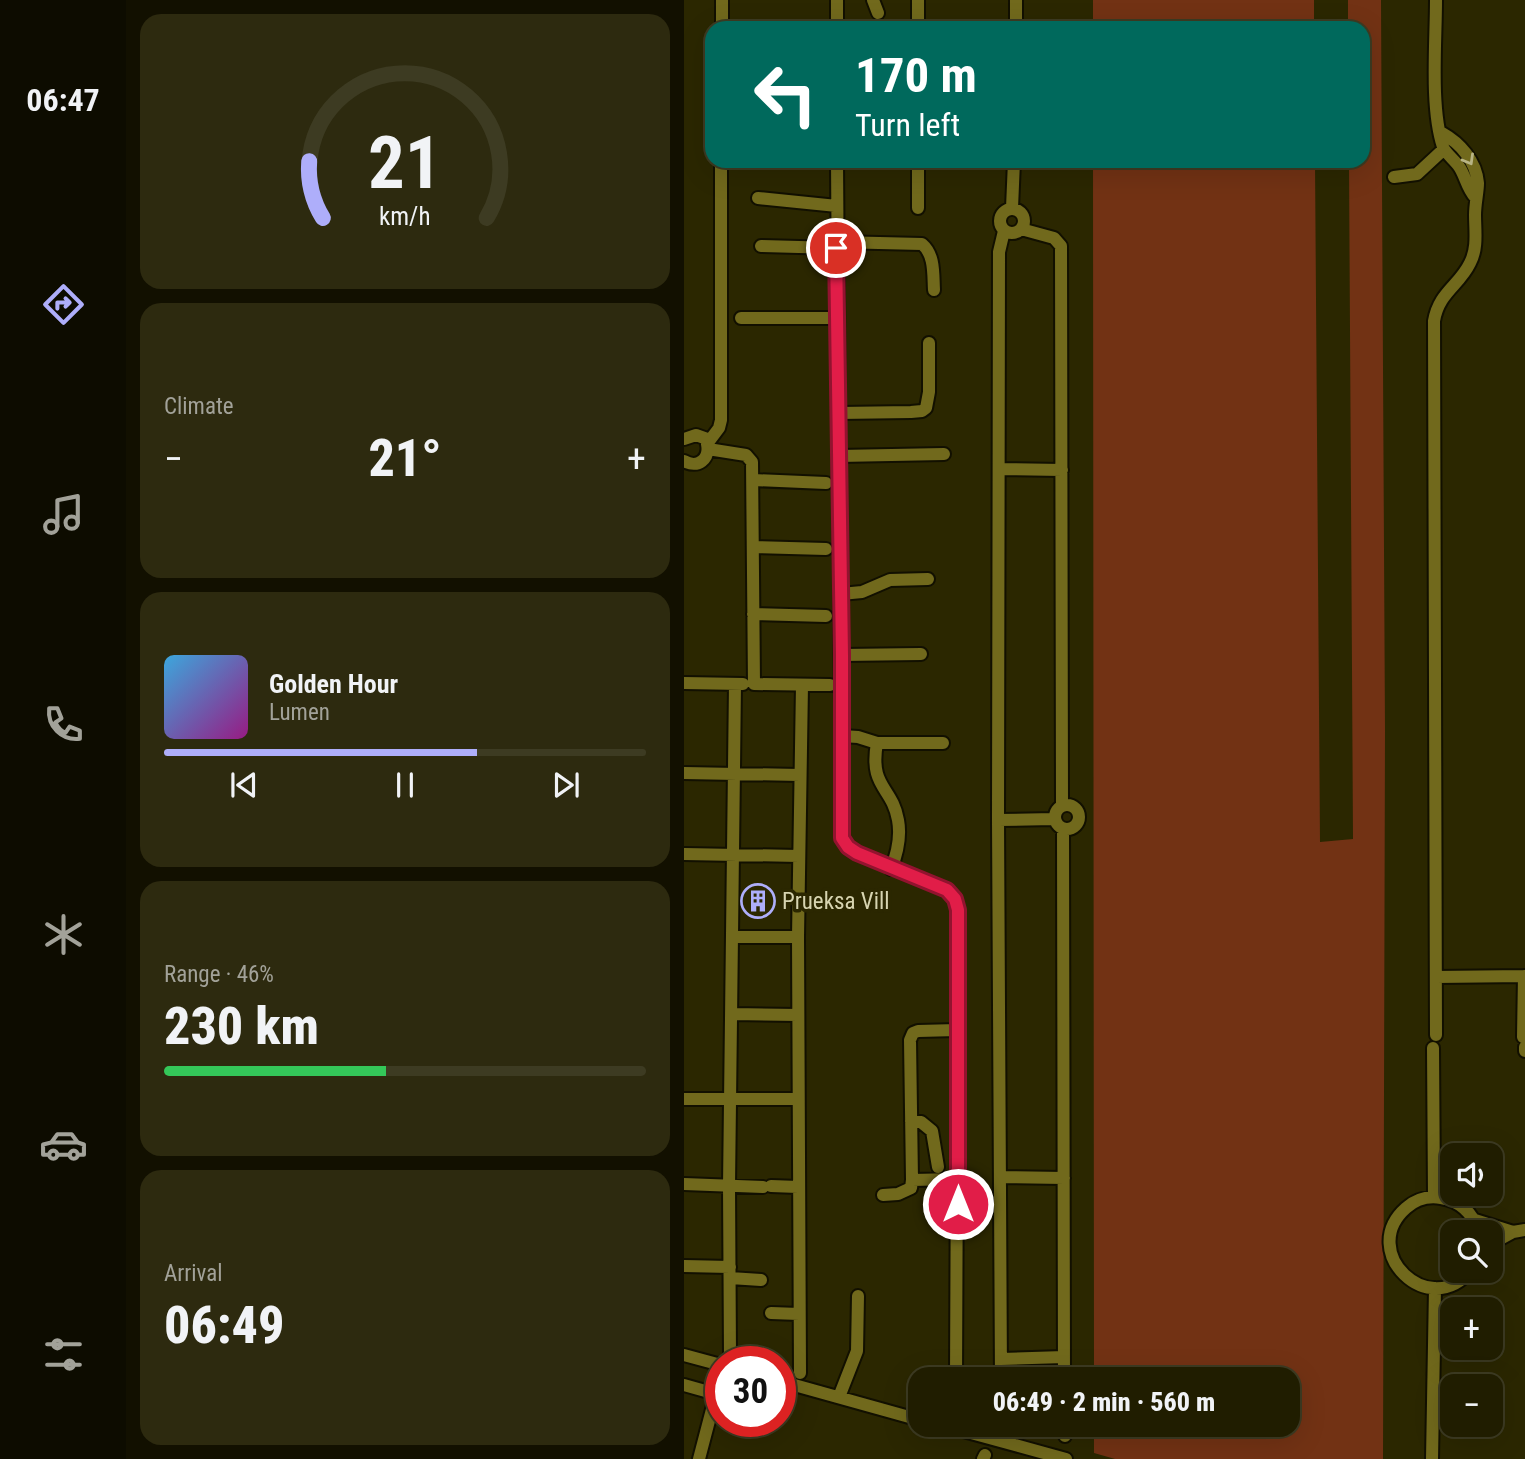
<!DOCTYPE html>
<html lang="en">
<head>
<meta charset="utf-8">
<style>
	body { margin:0; font-family:"Roboto Condensed",sans-serif; background:#2d2a0f; color:#f1f3f6; height:100vh; display:flex; flex-direction:column; font-size:26px; white-space:nowrap }
	* { box-sizing:border-box; margin:0 }
	p { font-size:23px; color:#a2a299 }
	.icon { flex:none; width:38px; height:38px; fill:none; stroke:currentColor; stroke-width:2; stroke-linecap:round; stroke-linejoin:round }
	.map { position:relative; flex:1; overflow:hidden }
	.sheet { display:flex; flex-direction:column; gap:14px; padding:14px; background:#121000; width:558px }
	.sheet>* { flex:none }
	.banner { position:absolute; left:21px; top:21px; width:665px; height:147px; border-radius:21px; box-shadow:0 7px 28px #0002,0 0 0 2px #3d3b22; background:#00695c; color:#fff; overflow:hidden }
	.fabs { position:absolute; left:756px; top:1143px; display:grid; gap:14px }
	.fabs a { display:grid; place-items:center; width:63px; height:63px; border-radius:14px; background:#201d00; box-shadow:0 7px 28px #0002,0 0 0 2px #3d3b22; font-size:35px }
	.speed { position:absolute; left:21px; top:1346px; display:flex; gap:14px; font-size:35px; font-weight:700; text-align:center }
	.speed>* { display:grid; place-content:center; width:91px; height:91px; border-radius:50%; background:#201d00; box-shadow:0 7px 28px #0002,0 0 0 2px #3d3b22; line-height:1 }
	.speed .limit { border:10px solid #d22; background:#fff; color:#111 }
	.pin { position:absolute; display:grid; place-items:center; width:60px; height:60px; color:#fff; margin:-30px; border:4px solid #fff; border-radius:50%; box-shadow:0 2px 7px #0007 }
	.me { position:absolute; width:77px; margin:-38px; rotate:0deg; stroke-linejoin:round; filter:drop-shadow(0 0 5px #0008) }
	.turn { display:flex; align-items:center; gap:24px; height:147px; padding:0 35px; font-size:32px }
	.turn .icon { width:91px; height:91px; stroke-width:2.5 }
	.turn b { display:block; font-size:49px; line-height:60px }
	.big { font-size:52px; font-weight:800; line-height:1.1 }
	.sheet .widget { flex:1; display:flex; flex-direction:column; justify-content:center; gap:10px; min-width:0; padding:0 24px; border-radius:21px; background:#2d2a0f }
	.sheet .dial { align-items:center; gap:0 }
	.dial svg { height:182px; overflow:visible; fill:none; stroke:#3d3b22; stroke-width:7; stroke-linecap:round; text-anchor:middle }
	.dial text { fill:#f1f3f6; stroke:none }
	.song { display:flex; align-items:center; gap:21px }
	.cover { width:84px; height:84px; border-radius:10px; background:linear-gradient(135deg,hsl(200 70% 55%),hsl(310 70% 35%)) }
	.played { height:7px; border-radius:4px; background:linear-gradient(90deg,#aeaefa 65%,#3d3b22 65%) }
	.keys { display:flex; justify-content:space-around; direction:ltr }
	.heat { display:flex; justify-content:space-between; align-items:center; font-size:38px; direction:ltr }
	.charge { height:10px; border-radius:5px; background:linear-gradient(90deg,#34c759 46%,#3d3b22 0) }
	.trip { position:absolute; left:224px; top:1367px; width:392px; height:70px; border-radius:21px; background:#201d00; box-shadow:0 7px 28px #0002,0 0 0 2px #3d3b22; font-weight:800; line-height:70px; text-align:center }
	main { display:flex; flex:1; min-height:0 }
	.menu { display:flex; flex-direction:column; width:126px; justify-content:space-around; align-items:center; background:#0d0c00; color:#a2a299 }
	.menu .icon { width:49px; height:49px }
	.menu .on { color:#aeaefa }
	.menu b { font-size:32px; color:#f1f3f6 }
	.map>svg:first-child { display:block }
	.green { fill:#723214 }
	.lines { fill:none; stroke-linecap:round; stroke-linejoin:round }
	.minor-casing { stroke:#121000; stroke-width:16 }
	.minor { stroke:#71691c; stroke-width:12 }
	.oneway { stroke:#b8b484 }
	.route-casing { stroke:#92132f; stroke-width:18 }
	.route { stroke:#e11d48; stroke-width:12 }
	.labels { text-anchor:middle; dominant-baseline:central; stroke-width:7; stroke-linejoin:round; paint-order:stroke }
	.poi-label { font-size:23px; fill:#d7d4b0; stroke:#2b2700; text-anchor:start }
</style>
</head>
<body>
<main>
<nav class="menu">
<b>06:47</b>
<svg class="icon on" aria-label="directions" viewBox="0 0 24 24"><path d="M12 3l9 9-9 9-9-9zM9 14v-3h6M13 9l2 2-2 2"/></svg>
<svg class="icon" aria-label="music" viewBox="0 0 24 24"><path d="M9 18V5l10-2v13"/><circle cx="6" cy="18" r="3"/><circle cx="16" cy="16" r="3"/></svg>
<svg class="icon" aria-label="phone" viewBox="0 0 24 24"><path d="M5 4h4l2 5-3 2q2 4 5 5l2-3 5 2v4C11 20 4 13 5 4z"/></svg>
<svg class="icon" aria-label="climate" viewBox="0 0 24 24"><path d="M12 3v18M4 7l16 10M4 17L20 7"/></svg>
<svg class="icon" aria-label="car" viewBox="0 0 24 24"><path d="M5 17H2v-5l4-1 3-4h7l3 4 3 1v5h-3M9 17h6M6 11h13"/><circle cx="7" cy="17" r="2"/><circle cx="17" cy="17" r="2"/></svg>
<svg class="icon" aria-label="filters" viewBox="0 0 24 24"><path d="M4 7h16M4 17h16"/><circle cx="9" cy="7" r="2"/><circle cx="15" cy="17" r="2"/></svg>
</nav>
<section class="sheet">
<div class="widget dial"><svg viewBox="0 0 100 80">
<path d="M14 69A42 42 0 1 1 86 69"/>
<path d="M14 69A42 42 0 0 1 8 44" stroke="#aeaefa"/>
<text x="50" y="56" font-size="32" font-weight="700">21</text>
<text x="50" y="72" font-size="11">km/h</text>
</svg></div>
<div class="widget"><p>Climate</p>
<div class="heat"><a>−</a><b class="big">21°</b><a>+</a></div>
</div>
<div class="widget">
<div class="song"><i class="cover"></i><div><b>Golden Hour</b><p>Lumen</p></div></div>
<div class="played"></div>
<div class="keys"><svg class="icon" aria-label="previous" viewBox="0 0 24 24"><path d="M18 5L8 12l10 7zM5 5v14"/></svg><svg class="icon" aria-label="pause" viewBox="0 0 24 24"><path d="M8 5v14M16 5v14"/></svg><svg class="icon" aria-label="next" viewBox="0 0 24 24"><path d="M6 5l10 7-10 7zM19 5v14"/></svg></div>
</div>
<div class="widget"><p>Range · 46%</p><b class="big">230 km</b><div class="charge"></div></div>
<div class="widget"><p>Arrival</p><b class="big">06:49</b></div>
</section>
<div class="map">
<svg width="841" height="1459" viewBox="0 0 841 1459">
	<rect width="100%" height="100%" fill="#2b2700"/>
	<path class="green" d="M409 0H630V28H409Z
		M664 0H697L701 731 699 1459H431L410 1453V1425L604 1424V1379H410L409 161H631L636 842 669 839 665 161H679V28H664Z"/>
	<g class="lines">
		<g class="minor-casing">
			<path id="minor" d="M189 0 194 13
				M332 0V28
				M752 0C752 43 746 107 759 147 762 154 772 161 776 168 782 178 783 188 791 197
				M38 28V0
				M153 28V0
				M234 28V0
				M153 161 158 838 164 847 173 853 263 890 271 899 274 910 272 1379
				M710 177 733 174 760 149
				M74 198 153 206
				M234 208V161
				M328 208 330 161
				M316 221a12 12 0 1 1 24 0a12 12 0 1 1-24 0Z
				M337 229 370 238 377 246 378 805
				M152 242 238 244C251 255 249 274 250 290
				M77 246 152 248
				M57 318H154
				M155 413 227 412 238 411 242 408 245 392V343
				M0 439 12 435 26 440 23 444C26 459 14 469 0 461
				M26 440 35 428 37 420V161
				M24 449 62 455 68 462 70 684 146 685
				M155 456 260 454
				M315 469 378 470
				M69 480 142 483
				M69 547 142 549
				M157 594 178 592 206 580 244 579
				M69 614 142 616
				M158 655 237 654
				M0 683 59 684
				M158 736 174 737 193 743C185 788 208 786 214 820 217 836 213 854 207 869
				M193 743H259
				M0 773 116 775
				M371 817a12 12 0 1 1 24 0a12 12 0 1 1-24 0Z
				M314 820 370 819
				M379 829 380 1379
				M0 854 115 856
				M49 937H114
				M752 977 841 976
				M48 1014 114 1015
				M752 1035 750 321C755 292 775 286 786 263 794 248 791 230 791 215 791 204 794 192 794 183 792 161 776 143 758 133
				M839 1037 840 976
				M841 1047V1051
				M749 1048 750 1197
				M0 1099H113
				M227 1121 237 1122 248 1131 254 1167
				M316 1177 380 1178
				M228 1180 226 1040 229 1033 234 1031 273 1030
				M0 1184 79 1187
				M87 1186 114 1187
				M199 1195 214 1194 227 1188 228 1180 274 1179
				M791 1220 829 1232
				M807 1244 829 1232 841 1230
				M0 1266 46 1267
				M787 1270C745 1322 673 1251 722 1208 732 1199 745 1196 757 1198 777 1201 789 1214 795 1232
				M46 1278 77 1280
				M87 1313 115 1314
				M0 1355 37 1365
				M46 1355 45 1186 51 684
				M317 1359 380 1357
				M116 1373 114 937 118 685
				M317 1379 314 820 315 252 320 231
				M96 1381 236 1420
				M0 1385 32 1394
				M155 1397 173 1351 174 1296
				M254 1424 382 1459
				M319 1424V1426
				M381 1424V1436
				M15 1459 37 1375
				M299 1459 301 1455
				M748 1459 751 1288"/>
		</g>
		<use href="#minor" class="minor"/>
	</g>
	<defs><path id="oneway-chevron" d="M-2-3.5L2.5 0L-2 3.5" fill="none" stroke-width="1.6" stroke-linecap="round" stroke-linejoin="round" transform="scale(1.75)"/></defs>
	<use class="oneway" href="#oneway-chevron" transform="translate(785 160) rotate(60)"/>
	<g class="lines">
		<g class="route-casing">
			<path id="route" d="M152 248 158 655V838L164 847 173 853 263 890 271 899 274 910V1204"/>
		</g>
		<use href="#route" class="route"/>
	</g>
	<defs>
		<g id="building-ring" transform="scale(1.75)"><circle r="9.5" fill="#2b2700" stroke="#aeaefa" stroke-width="1.5"/><path d="M-4-6H4V6H1V3H-1V6H-4ZM-2.5-4.3h1.7v1.8h-1.7ZM.8-4.3h1.7v1.8H.8ZM-2.5-1h1.7V.8h-1.7ZM.8-1h1.7V.8H.8Z" fill="#aeaefa"/></g>
	</defs>
	<g fill-rule="evenodd">
		<use href="#building-ring" x="74" y="901"/>
	</g>
	<g class="labels">
		<g class="poi-label">
			<text x="98" y="901">Prueksa Vill</text>
		</g>
	</g>
</svg>
<div class="fabs">
<a><svg class="icon" aria-label="sound" viewBox="0 0 24 24"><path d="M4 9h4l5-4v14l-5-4H4zM17 9q2 3 0 6"/></svg></a>
<a><svg class="icon" aria-label="search" viewBox="0 0 24 24"><circle cx="10" cy="10" r="6"/><path d="M15 15l6 6"/></svg></a>
<a>+</a>
<a>−</a>
</div>
<div class="speed"><div class="limit">30</div></div>
<div class="pin" style="left:152px;top:248px;background:#d93025"><svg class="icon" aria-label="arrive" viewBox="0 0 24 24"><path d="M6 21V4h12l-3 4 3 4H6"/></svg></div>
<svg class="me" style="left:274px;top:1204px" viewBox="-20 -20 40 40"><circle r="17" fill="#e11d48" stroke="#fff" stroke-width="3"/><path d="M0-11L8 9 0 5-8 9z" fill="#fff"/></svg>
<div class="trip">06:49 · 2 min · 560 m</div>
<div class="banner">
<div class="turn"><svg class="icon" aria-label="left" viewBox="0 0 24 24"><path d="M17 20v-9H6M10 6l-5 5 5 5"/></svg><div><b>170 m</b>Turn left</div></div>
</div>
</div>
</main>
</body>
</html>
